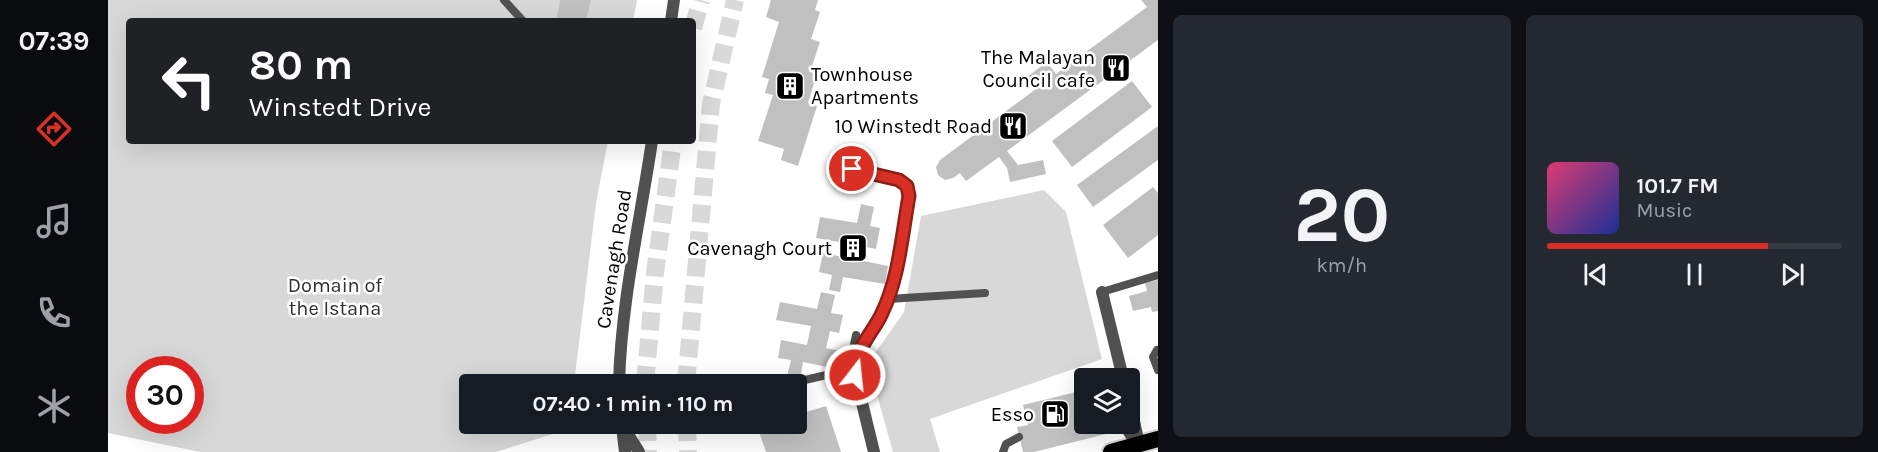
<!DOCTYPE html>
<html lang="en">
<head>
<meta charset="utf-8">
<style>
	body { margin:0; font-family:Karla,sans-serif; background:#242831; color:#f1f3f6; height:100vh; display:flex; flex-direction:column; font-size:22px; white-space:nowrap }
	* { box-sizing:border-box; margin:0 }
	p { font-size:20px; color:#9ea1a6 }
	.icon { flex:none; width:33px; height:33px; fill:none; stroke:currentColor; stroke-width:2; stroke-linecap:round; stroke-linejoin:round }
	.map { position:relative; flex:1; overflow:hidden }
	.sheet { display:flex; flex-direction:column; gap:15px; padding:15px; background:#0d0f14; width:720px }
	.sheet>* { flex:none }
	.top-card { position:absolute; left:18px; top:18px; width:570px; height:126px; border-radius:6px; box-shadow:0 6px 24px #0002; background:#202124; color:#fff; overflow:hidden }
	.controls { position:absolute; left:966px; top:368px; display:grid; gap:12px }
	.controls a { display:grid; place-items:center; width:66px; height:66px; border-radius:6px; background:#171b24; box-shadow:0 6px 24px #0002; font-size:30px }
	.speed { position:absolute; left:18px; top:356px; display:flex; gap:12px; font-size:30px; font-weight:700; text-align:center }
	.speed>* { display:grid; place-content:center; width:78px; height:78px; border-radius:50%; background:#171b24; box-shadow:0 6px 24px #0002; line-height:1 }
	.speed .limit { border:9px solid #d22; background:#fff; color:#111 }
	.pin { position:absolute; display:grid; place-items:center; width:51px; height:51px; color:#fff; margin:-26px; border:3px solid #fff; border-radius:50%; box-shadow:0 2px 6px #0007 }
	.me { position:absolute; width:66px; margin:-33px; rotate:16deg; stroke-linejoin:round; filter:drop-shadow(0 0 4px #0008) }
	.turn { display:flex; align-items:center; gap:21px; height:126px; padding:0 24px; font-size:27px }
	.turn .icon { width:78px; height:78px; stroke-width:2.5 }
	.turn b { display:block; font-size:42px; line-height:51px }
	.sheet .card { flex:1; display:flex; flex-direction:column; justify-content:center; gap:9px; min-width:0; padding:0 21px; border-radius:9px; background:#242831 }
	.sheet .dial { align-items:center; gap:0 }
	.dial b { font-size:78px; line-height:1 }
	.song { display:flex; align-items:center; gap:18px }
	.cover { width:72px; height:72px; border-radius:9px; background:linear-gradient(135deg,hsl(340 70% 55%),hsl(230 70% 35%)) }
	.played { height:6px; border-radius:3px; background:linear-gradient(90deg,#d93025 75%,#363941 75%) }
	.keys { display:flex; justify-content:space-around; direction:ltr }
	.sheet .tiles { flex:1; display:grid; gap:15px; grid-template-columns:repeat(2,1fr) }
	.trip { position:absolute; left:351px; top:374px; width:348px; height:60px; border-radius:6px; background:#171b24; box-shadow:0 6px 24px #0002; font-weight:700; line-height:60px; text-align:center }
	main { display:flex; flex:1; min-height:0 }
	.tab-bar { display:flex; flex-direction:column; width:108px; justify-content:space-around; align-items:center; background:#090b0e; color:#9ea1a6 }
	.tab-bar .icon { width:42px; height:42px }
	.tab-bar .selected { color:#d93025 }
	.tab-bar b { font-size:27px; color:#f1f3f6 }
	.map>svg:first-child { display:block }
	.green { fill:#d8d8d8; fill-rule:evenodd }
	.building { fill:#c0c0c0 }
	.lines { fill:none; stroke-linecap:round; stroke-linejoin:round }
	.motorway-tunnel { stroke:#d9d9d9; stroke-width:18; stroke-dasharray:18 9; stroke-linecap:butt }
	.trunk-casing { stroke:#dbdbdb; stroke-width:20 }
	.service { stroke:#515151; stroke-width:8 }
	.minor { stroke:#515151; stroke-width:12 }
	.tertiary { stroke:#515151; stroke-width:12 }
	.trunk { stroke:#000; stroke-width:16 }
	.route-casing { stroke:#8d1f18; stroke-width:15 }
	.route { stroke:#d93025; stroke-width:10 }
	.labels { text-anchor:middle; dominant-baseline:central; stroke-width:5; stroke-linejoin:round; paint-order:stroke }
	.poi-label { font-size:20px; fill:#000; stroke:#fff; text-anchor:end }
	.street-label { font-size:20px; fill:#000; stroke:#fff }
	.park-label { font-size:20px; fill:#2f2f2f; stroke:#fff }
</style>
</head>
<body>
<main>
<nav class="tab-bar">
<b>07:39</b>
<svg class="icon selected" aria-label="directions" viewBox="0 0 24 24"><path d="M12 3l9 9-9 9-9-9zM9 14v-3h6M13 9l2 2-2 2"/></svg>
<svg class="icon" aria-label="music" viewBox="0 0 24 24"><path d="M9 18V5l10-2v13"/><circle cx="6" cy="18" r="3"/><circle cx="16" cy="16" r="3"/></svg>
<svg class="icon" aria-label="phone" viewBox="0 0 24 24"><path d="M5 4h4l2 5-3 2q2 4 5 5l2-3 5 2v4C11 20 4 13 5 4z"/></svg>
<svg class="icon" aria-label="climate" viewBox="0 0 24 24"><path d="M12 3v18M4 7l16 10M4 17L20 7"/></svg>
</nav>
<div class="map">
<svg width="1050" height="452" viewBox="0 0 1050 452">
	<rect width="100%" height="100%" fill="#fff"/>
	<path class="green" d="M0 0H529L525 21H21V141H500L488 203 466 384H362V423H461L460 429 388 452H92L0 433ZM32 369H82V420H32Z
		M936 190 958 212 994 359 822 419 832 452H785L760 363 796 312 813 216Z"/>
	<path class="building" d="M452 0H483L478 21H448Z
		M663 0H710L707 10 712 12 703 39 712 42 702 72 709 74 700 103 709 106 690 166 673 160 676 149 650 141 665 95 657 93 661 79 654 77 671 22 658 17Z
		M1033 0H1050V40L899 151 910 165 935 160 938 174 902 182 899 168 891 157 858 181 852 173 845 178 837 180 830 175 828 167 832 160 928 89 919 77 939 62 948 74 1039 7Z
		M1024 81 1044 107 964 167 944 141Z
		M1050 126V160L985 207 969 185Z
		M1045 187 1050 193V235L1020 258 995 225Z
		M753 204 766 207 762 226 772 228 768 249 754 246 751 260 780 266 777 284 735 277 732 292 721 290 724 275 711 272 715 253 735 257 737 243 708 238 712 217 749 223Z
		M1050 280V311L1044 312 1043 307 1025 311 1021 296 1039 291 1037 283Z
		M713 292 727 295 723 313 735 315 731 333 722 331 718 348 742 353 738 371 695 362 692 380 679 377 683 360 670 358 673 340 699 345 703 326 668 320 672 302 709 309Z
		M976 390V423H999L1002 433 926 452H915L909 427 920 425 915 405Z
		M718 406 733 452H658L649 426 659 423H688V415Z"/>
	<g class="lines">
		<path class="motorway-tunnel" d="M585 28 593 0
			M537 384 547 273 565 141
			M578 384 603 104 627 0
			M539 423 540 452
			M579 423 580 452"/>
		<g class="trunk-casing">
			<path id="trunk" d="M1003 452 1050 439"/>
		</g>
		<path class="service" d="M396 0 415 21
			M994 292 1050 275
			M780 299 877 293
			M1049 350 1045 357 1050 370
			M684 383 727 373H740L748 335
			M1013 423 1027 445
			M895 452 898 444 911 437"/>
		<path class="minor" d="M744 169 791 179 799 186 801 196 785 285 774 314 745 366 766 452
			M994 292 1015 378
			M1022 403 1031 444"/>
		<path class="tertiary" d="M563 21 566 0
			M511 384C513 302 532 222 544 141
			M513 423 531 452
			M514 427 517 452"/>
		<use href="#trunk" class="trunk"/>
	</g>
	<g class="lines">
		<g class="route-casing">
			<path id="route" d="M744 169 791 180 799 186 801 196C794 235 791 278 774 313 766 332 743 353 747 375"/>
		</g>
		<use href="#route" class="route"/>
	</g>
	<defs>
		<g id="restaurant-square" transform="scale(1.5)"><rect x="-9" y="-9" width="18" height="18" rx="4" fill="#000" stroke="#fff"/><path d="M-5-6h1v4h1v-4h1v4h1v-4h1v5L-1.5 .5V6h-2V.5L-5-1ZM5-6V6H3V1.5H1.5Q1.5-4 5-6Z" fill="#fff"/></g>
		<g id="building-square" transform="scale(1.5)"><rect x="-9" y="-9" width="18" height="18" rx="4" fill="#000" stroke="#fff"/><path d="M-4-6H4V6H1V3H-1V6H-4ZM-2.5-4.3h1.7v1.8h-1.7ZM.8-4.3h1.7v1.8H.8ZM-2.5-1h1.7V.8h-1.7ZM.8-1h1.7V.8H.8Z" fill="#fff"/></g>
		<g id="fuel-square" transform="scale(1.5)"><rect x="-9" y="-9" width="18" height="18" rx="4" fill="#000" stroke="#fff"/><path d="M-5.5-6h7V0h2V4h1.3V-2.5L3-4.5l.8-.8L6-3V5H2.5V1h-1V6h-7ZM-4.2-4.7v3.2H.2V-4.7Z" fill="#fff"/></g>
	</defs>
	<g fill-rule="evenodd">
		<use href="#restaurant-square" x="1008" y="68"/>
		<use href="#building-square" x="682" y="86"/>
		<use href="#restaurant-square" x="905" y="126"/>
		<use href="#building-square" x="745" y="248"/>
		<use href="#fuel-square" x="947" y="414"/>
	</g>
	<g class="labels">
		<g class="poi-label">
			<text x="987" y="57">The Malayan<tspan x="987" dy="23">Council cafe</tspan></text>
			<text x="703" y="74" text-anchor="start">Townhouse<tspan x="703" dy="23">Apartments</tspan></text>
			<text x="884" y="126">10 Winstedt Road</text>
			<text x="724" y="248">Cavenagh Court</text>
			<text x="926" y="414">Esso</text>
		</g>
		<g class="street-label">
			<text transform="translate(506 259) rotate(-81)">Cavenagh Road</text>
		</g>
		<g class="park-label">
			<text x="227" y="285">Domain of<tspan x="227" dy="23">the Istana</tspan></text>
		</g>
	</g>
</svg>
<div class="controls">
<a><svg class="icon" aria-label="layers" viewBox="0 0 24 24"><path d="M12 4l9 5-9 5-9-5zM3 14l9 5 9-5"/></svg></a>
</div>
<div class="speed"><div class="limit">30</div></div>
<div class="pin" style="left:744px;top:169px;background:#d93025"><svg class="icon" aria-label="arrive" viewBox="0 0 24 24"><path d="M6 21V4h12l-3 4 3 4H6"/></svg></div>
<svg class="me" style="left:747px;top:375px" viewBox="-20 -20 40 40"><circle r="17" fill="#d93025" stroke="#fff" stroke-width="3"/><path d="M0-11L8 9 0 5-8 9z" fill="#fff"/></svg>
<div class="trip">07:40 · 1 min · 110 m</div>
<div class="top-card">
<div class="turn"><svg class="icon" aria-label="left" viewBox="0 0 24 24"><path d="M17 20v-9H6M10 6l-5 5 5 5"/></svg><div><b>80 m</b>Winstedt Drive</div></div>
</div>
</div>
<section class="sheet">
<div class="tiles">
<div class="card dial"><b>20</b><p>km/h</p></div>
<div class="card">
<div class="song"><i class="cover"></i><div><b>101.7 FM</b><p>Music</p></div></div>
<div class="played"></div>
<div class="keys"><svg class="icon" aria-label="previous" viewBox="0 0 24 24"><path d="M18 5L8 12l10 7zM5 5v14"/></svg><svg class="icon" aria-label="pause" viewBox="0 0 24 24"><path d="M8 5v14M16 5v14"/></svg><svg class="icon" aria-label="next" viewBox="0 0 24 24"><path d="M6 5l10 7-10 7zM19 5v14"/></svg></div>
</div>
</div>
</section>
</main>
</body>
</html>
